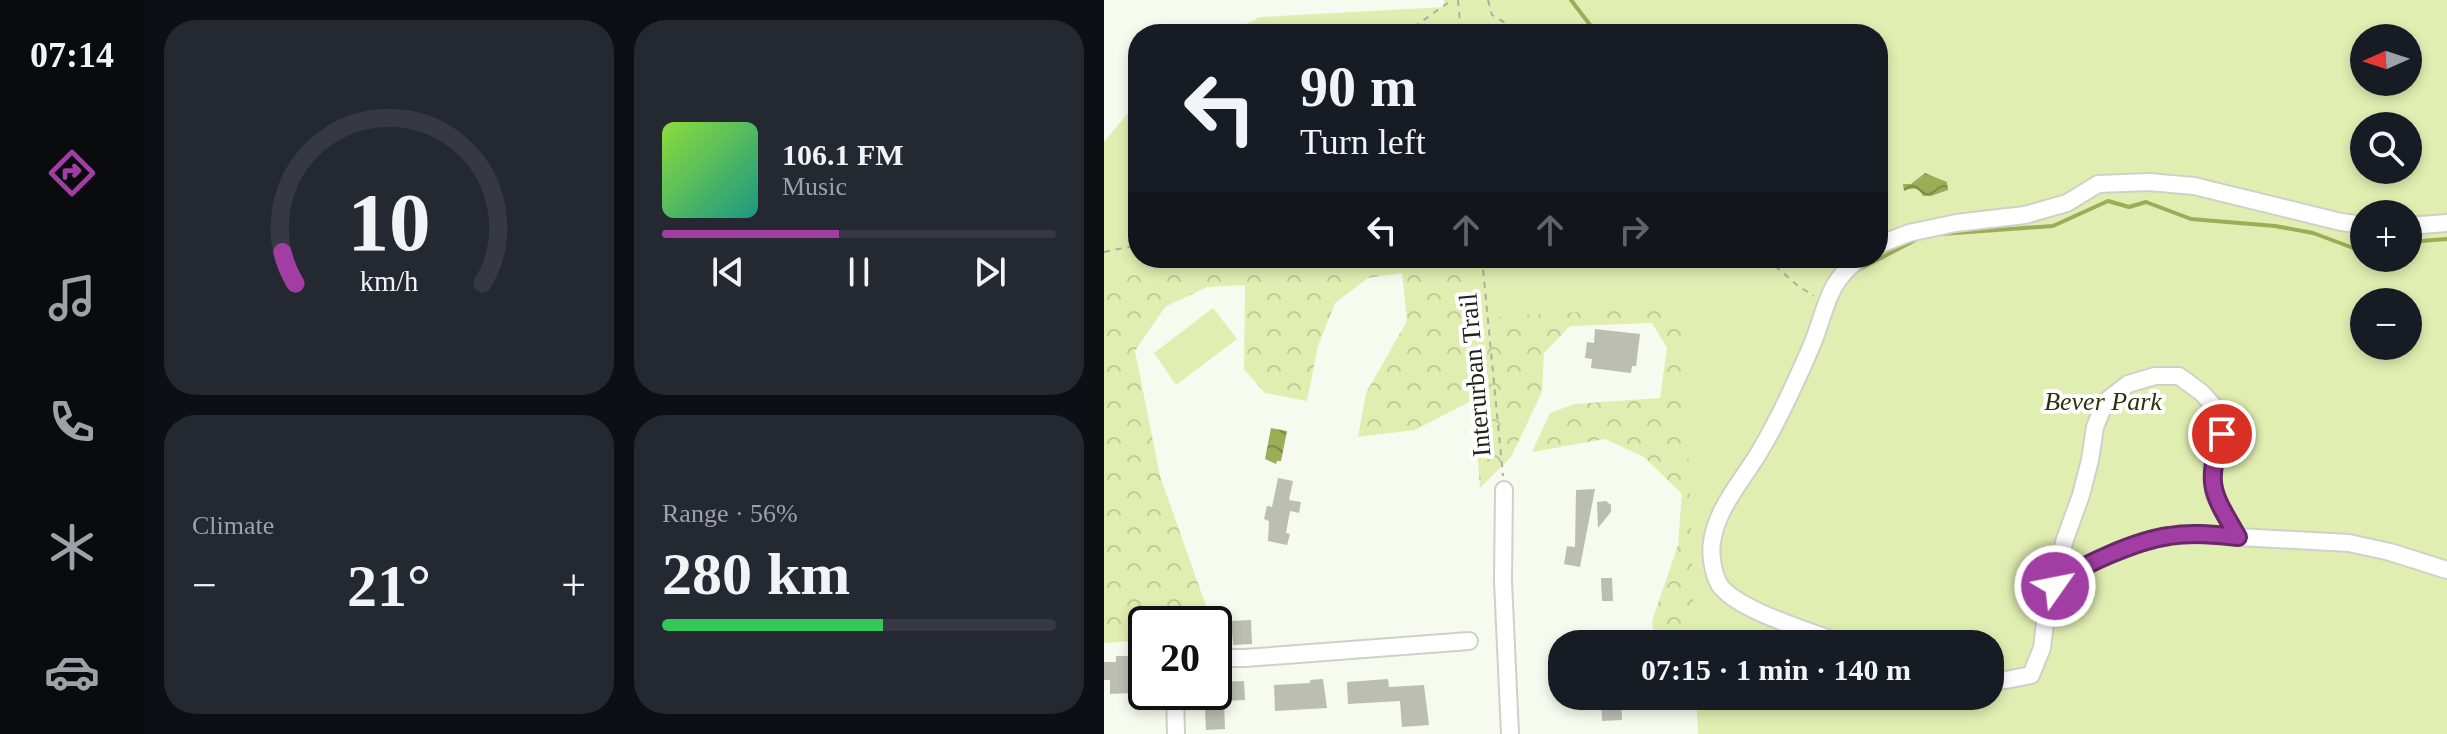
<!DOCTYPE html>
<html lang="en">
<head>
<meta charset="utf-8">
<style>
	body { margin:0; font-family:Georgia,serif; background:#242831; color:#f1f3f6; height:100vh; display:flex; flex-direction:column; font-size:30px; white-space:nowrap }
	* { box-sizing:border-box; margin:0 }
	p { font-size:26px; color:#9ea1a6 }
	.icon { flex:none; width:44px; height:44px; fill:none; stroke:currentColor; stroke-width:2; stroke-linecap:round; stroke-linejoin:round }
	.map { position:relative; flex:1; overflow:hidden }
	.details { display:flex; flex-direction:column; gap:20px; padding:20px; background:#0d0f14; width:960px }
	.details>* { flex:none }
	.guide { position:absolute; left:24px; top:24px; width:760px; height:244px; border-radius:32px; box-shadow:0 4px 12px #0003; background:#171b24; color:#f1f3f6; overflow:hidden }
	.needle { width:52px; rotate:267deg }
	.fabs { position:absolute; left:1246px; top:24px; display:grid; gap:16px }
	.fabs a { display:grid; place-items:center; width:72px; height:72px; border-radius:50%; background:#171b24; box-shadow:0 4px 12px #0003; font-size:40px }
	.speed { position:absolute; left:24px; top:606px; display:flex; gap:16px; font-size:40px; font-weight:700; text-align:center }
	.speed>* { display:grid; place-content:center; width:104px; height:104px; border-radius:50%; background:#171b24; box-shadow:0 4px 12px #0003; line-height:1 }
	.speed .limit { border:4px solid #111; border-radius:12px; background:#fff; color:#111 }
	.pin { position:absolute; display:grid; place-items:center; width:68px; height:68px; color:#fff; margin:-34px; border:4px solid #fff; border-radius:50%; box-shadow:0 2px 8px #0007 }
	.me { position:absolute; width:88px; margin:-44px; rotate:57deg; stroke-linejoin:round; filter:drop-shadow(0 0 6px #0008) }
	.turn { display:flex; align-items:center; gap:28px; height:168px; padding:0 40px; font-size:36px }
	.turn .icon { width:104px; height:104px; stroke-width:2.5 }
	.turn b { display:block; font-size:56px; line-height:68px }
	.lanes { display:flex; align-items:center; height:76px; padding:0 40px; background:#0003; justify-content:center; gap:40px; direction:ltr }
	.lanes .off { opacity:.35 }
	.big { font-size:60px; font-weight:800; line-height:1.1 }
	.details .card { flex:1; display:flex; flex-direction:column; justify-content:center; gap:12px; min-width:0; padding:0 28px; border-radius:32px; background:#242831 }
	.details .dial { align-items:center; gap:0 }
	.dial svg { height:208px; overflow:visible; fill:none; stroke:#363941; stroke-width:7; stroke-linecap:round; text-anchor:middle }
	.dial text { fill:#f1f3f6; stroke:none }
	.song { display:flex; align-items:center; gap:24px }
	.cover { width:96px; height:96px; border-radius:12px; background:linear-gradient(135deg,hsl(90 70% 55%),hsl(170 70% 35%)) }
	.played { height:8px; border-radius:4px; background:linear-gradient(90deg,#a23ea3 45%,#363941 45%) }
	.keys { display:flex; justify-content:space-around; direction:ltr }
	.heat { display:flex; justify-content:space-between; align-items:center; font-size:44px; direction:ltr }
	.charge { height:12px; border-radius:6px; background:linear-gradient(90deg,#34c759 56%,#363941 0) }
	.details .tiles { flex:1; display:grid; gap:20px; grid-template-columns:repeat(2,1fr) }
	.trip { position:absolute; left:444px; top:630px; width:456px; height:80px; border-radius:32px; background:#171b24; box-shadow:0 4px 12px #0003; font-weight:800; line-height:80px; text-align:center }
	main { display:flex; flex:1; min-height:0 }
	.menu { display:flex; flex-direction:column; width:144px; justify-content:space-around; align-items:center; background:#090b0e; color:#9ea1a6 }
	.menu .icon { width:56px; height:56px }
	.menu .current { color:#a23ea3 }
	.menu b { font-size:36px; color:#f1f3f6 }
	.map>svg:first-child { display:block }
	.forest { fill:url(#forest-crowns) }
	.park { fill:#e1eeb1; fill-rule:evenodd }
	.water { fill:url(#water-waves) }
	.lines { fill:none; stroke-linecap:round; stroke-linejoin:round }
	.stream { stroke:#9cac57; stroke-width:4 }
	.building { fill:#bcbeb3 }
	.minor-casing { stroke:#cfd1c6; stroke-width:20 }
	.path { stroke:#acaea5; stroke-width:2; stroke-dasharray:6 6; stroke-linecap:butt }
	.minor { stroke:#fff; stroke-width:16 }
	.route-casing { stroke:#69286a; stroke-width:20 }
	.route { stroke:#a23ea3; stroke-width:14 }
	.labels { text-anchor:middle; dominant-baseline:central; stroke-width:8; stroke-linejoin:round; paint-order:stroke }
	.street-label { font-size:26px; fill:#21221e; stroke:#fff }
	.park-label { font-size:26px; font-style:italic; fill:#2c320d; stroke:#fff }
</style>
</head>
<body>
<main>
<nav class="menu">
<b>07:14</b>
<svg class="icon current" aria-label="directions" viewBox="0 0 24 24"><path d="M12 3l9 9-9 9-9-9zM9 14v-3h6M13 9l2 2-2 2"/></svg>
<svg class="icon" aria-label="music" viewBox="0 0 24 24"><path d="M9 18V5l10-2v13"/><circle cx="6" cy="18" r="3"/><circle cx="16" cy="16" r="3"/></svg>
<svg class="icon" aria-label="phone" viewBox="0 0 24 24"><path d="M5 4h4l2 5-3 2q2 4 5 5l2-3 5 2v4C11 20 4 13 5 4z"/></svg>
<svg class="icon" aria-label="climate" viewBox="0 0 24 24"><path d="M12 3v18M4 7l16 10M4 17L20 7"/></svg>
<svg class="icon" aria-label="car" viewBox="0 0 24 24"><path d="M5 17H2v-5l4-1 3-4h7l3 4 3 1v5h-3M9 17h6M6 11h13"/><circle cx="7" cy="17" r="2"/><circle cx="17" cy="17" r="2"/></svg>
</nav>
<section class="details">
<div class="tiles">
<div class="card dial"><svg viewBox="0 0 100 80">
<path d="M14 69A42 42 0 1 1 86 69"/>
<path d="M14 69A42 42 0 0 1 9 57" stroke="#a23ea3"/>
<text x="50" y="56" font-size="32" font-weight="700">10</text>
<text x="50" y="72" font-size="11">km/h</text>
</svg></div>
<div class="card">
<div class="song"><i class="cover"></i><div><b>106.1 FM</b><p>Music</p></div></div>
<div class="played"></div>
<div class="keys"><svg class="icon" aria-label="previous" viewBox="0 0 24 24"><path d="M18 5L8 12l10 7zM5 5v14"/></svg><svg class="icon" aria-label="pause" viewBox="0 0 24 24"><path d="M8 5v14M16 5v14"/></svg><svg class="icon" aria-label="next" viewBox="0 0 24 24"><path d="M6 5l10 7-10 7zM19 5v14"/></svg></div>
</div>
<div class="card"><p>Climate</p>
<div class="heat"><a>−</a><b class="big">21°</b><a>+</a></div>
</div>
<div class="card"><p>Range · 56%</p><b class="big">280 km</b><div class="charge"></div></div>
</div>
</section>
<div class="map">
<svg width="1343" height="734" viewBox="0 0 1343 734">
	<defs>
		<pattern id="forest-crowns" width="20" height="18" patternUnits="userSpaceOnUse" patternTransform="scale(2)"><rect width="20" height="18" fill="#e1eeb1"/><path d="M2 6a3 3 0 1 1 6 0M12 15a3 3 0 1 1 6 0" fill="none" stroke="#c1cc98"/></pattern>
		<pattern id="water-waves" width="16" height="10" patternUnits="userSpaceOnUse" patternTransform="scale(2)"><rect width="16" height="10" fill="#9cac57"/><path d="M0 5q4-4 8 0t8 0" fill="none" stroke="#7f8c47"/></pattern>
	</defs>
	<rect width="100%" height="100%" fill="#f7faee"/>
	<path class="forest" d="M0 190 34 258H736L690 644H551L548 621 574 545 578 494 540 457 501 439 428 452 446 413 470 404 556 398 563 348 548 323 466 326 440 353 438 392 407 457 376 488 369 400 311 430 254 437 262 393 303 321 298 273 264 278 231 303 214 346 203 401 161 393 140 369 141 285 103 287 61 307 31 351 56 476 107 620 101 624H42V640L0 643Z"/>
	<path class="park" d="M340 0H1343V734H594L592 696H886V644H591L579 306 360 319 359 258H774V34H123L156 17 340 7ZM1260 38H1304V82H1260ZM1260 126H1304V170H1260ZM1260 214H1304V258H1260ZM1260 302H1304V346H1260Z
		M34 101V258H121L0 265V142Z
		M109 308 133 339 72 385 50 353Z"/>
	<path class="water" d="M821 173 843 182 844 190 827 196H819C814 187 809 188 800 191L799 184H807Z
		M167 428 183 431 177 461H173L172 464 161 459Z"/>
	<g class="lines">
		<path class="stream" d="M467 0 493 34
			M838 234 949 226 1004 201 1025 207 1042 202 1087 219 1171 226 1209 233 1260 252
			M1304 242 1343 239
			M754 270 817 237"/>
	</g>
	<path class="building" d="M491 329 536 334 532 366H528L527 373 487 368 488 359 481 358 483 342 490 343Z
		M174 478 189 481 185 500 197 502 195 513 186 511 182 533 186 534 183 545 164 541 165 521 160 519 163 506 168 507Z
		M491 489 476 567 460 564 463 546 471 547 472 490Z
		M502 501 507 505V512L494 528 493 502Z
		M497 578H508L509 601H498Z
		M147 620 148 644 129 645 127 621Z
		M12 656H27L29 693 6 694V680H0V662H12Z
		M219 679 223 708 171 711 170 685 206 683V680Z
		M284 679 285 687 320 685 325 725 298 727 296 701 244 704 243 682Z
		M140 681 141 700 120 701 121 729 102 730 100 692H110V682Z
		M497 699H517L518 720 498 721Z"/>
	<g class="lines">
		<g class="minor-casing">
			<path id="minor" d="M1304 226 1343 223
				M774 245 805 233 852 223 921 215 963 203 994 184 1045 182 1090 186 1237 222 1260 225
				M400 490 399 581 406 734
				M951 586C974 566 1035 540 1065 536 1088 533 1112 535 1134 537
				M740 644C711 633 631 610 615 584 609 573 606 554 608 542 613 507 639 480 656 451 676 417 692 382 707 347 723 310 721 284 756 258
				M110 658H141L365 641
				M886 677 902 680 927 675 938 648 942 615 951 586 960 542 977 495 986 460 991 427 1001 402 1024 384 1051 376H1075L1098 393 1115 412 1118 434 1108 465 1110 494 1134 537 1245 543 1286 552 1343 570
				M71 692 72 734"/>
		</g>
		<path class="path" d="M354 0 357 34
			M384 0 388 15 420 34
			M300 34 348 0
			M0 252 34 245
			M378 258 399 476
			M662 258 693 285 710 296"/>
		<use href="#minor" class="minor"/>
	</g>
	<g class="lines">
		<g class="route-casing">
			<path id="route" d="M951 586C974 565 1035 540 1065 536 1088 532 1112 535 1134 537 1108 492 1101 486 1118 434"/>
		</g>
		<use href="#route" class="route"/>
	</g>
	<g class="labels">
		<g class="street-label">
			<text transform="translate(371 375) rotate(-95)">Interurban Trail</text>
		</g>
		<g class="park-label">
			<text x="999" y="401">Bever Park</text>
		</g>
	</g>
</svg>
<div class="fabs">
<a><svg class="needle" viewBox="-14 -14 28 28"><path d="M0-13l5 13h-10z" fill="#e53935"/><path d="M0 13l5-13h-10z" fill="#9ea1a6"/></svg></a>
<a><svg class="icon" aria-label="search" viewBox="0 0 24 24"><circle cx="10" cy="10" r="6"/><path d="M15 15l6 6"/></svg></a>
<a>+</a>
<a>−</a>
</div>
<div class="speed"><div class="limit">20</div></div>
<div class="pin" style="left:1118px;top:434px;background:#d93025"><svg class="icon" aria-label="arrive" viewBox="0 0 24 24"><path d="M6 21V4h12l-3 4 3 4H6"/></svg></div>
<svg class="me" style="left:951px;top:586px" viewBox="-20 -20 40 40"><circle r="17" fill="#a23ea3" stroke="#fff" stroke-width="3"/><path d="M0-11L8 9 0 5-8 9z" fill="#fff"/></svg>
<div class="trip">07:15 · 1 min · 140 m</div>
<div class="guide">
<div class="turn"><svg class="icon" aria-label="left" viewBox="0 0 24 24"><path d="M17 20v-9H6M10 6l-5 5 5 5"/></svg><div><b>90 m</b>Turn left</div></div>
<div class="lanes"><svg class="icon" aria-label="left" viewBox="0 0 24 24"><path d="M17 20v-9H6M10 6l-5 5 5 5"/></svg><svg class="icon off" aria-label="ahead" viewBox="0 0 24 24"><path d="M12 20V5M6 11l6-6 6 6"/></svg><svg class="icon off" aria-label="ahead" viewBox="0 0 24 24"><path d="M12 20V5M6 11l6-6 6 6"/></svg><svg class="icon off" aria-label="right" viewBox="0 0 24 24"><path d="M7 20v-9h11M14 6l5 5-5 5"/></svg></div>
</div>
</div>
</main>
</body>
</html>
